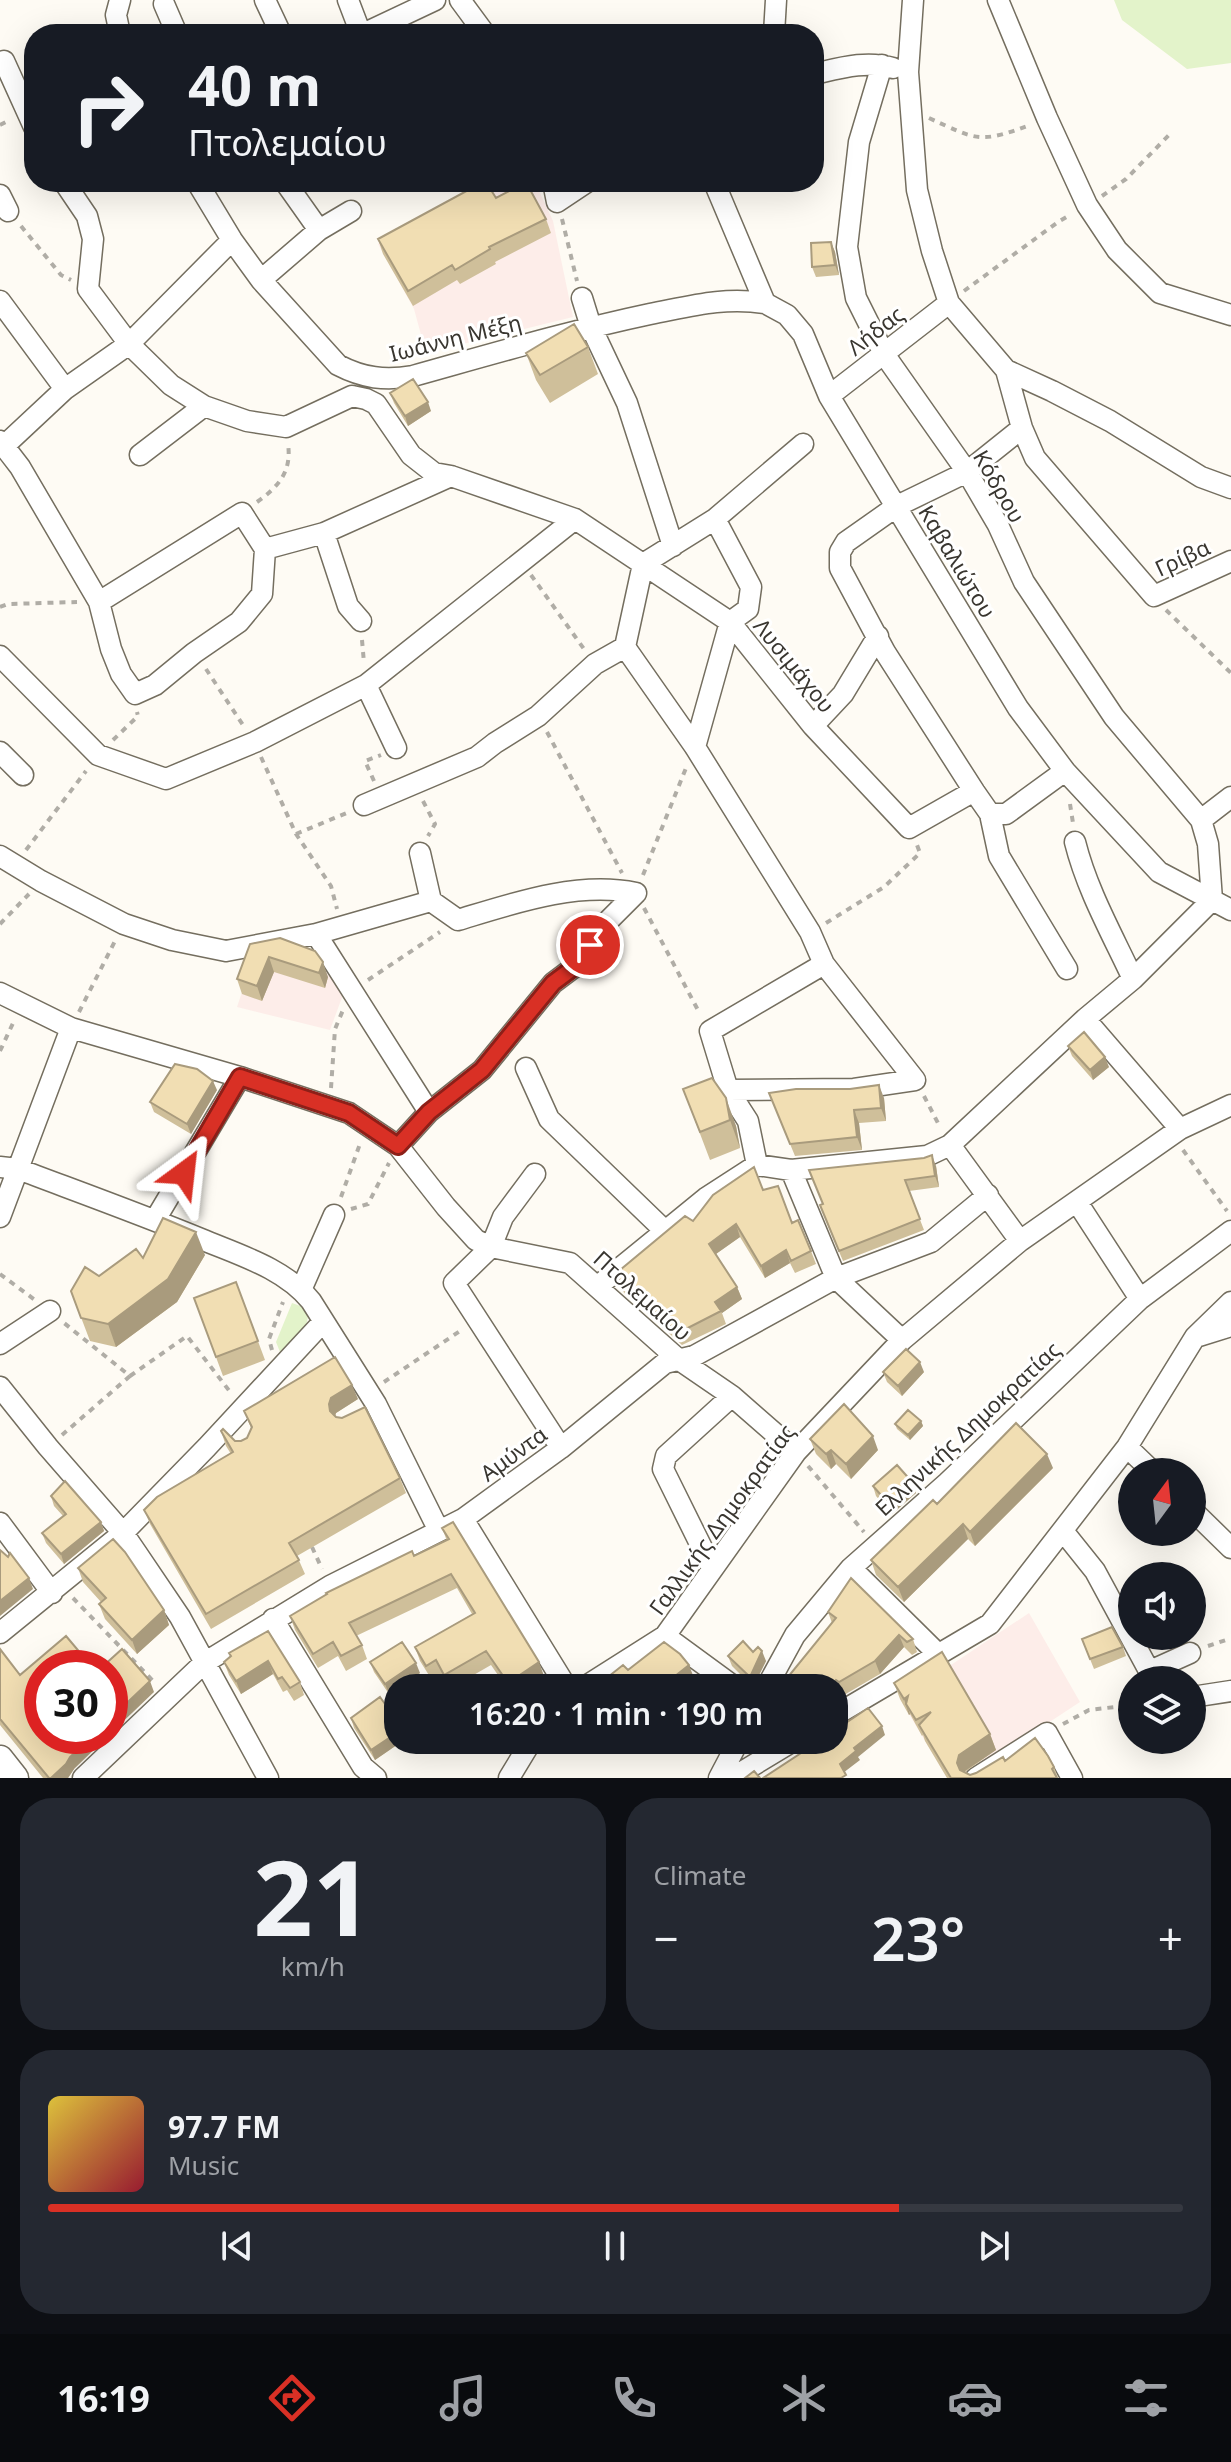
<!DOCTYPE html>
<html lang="en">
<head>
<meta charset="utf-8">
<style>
	body { margin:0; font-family:"Noto Sans",sans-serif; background:#242831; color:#f1f3f6; height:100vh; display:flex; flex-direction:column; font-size:30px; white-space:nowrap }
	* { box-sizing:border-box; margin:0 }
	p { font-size:26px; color:#9ea1a6 }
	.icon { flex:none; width:44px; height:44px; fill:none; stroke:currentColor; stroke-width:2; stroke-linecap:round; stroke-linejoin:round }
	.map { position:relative; height:1778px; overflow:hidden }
	.side { display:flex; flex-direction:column; gap:20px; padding:20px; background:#0d0f14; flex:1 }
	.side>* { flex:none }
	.top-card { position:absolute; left:24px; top:24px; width:800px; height:168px; border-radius:32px; box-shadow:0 8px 32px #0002; background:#171b24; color:#f1f3f6; overflow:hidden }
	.needle { width:52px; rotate:15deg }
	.fabs { position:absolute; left:1118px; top:1458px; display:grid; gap:16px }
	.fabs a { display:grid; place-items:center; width:88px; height:88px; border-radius:50%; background:#171b24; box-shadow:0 8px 32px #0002; font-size:40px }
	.speed { position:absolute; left:24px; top:1650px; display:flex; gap:16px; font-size:40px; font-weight:700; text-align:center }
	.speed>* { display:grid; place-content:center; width:104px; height:104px; border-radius:50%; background:#171b24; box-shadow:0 8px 32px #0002; line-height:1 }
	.speed .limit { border:12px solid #d22; background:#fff; color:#111 }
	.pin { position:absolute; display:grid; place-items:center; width:68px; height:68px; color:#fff; margin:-34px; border:4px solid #fff; border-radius:50%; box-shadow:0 2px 8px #0007 }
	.me { position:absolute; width:88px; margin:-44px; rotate:30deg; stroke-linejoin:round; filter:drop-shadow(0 0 6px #0008) }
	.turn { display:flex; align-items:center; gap:28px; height:168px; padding:0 32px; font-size:36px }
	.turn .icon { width:104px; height:104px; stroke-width:2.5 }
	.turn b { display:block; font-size:56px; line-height:68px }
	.big { font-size:60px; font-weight:600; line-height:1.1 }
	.side .widget { flex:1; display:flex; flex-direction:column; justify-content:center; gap:12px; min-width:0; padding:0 28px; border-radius:32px; background:#242831 }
	.side .dial { align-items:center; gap:0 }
	.dial b { font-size:104px; line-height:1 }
	.song { display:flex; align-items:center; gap:24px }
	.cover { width:96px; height:96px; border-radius:12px; background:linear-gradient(135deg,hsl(50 70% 55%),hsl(350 70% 35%)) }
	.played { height:8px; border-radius:4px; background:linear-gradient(90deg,#d93025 75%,#363941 75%) }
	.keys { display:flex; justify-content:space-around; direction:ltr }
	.heat { display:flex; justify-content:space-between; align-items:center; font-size:44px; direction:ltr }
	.side .tiles { flex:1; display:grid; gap:20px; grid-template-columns:1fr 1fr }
	.widget:last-child { grid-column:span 2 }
	.trip { position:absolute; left:384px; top:1674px; width:464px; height:80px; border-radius:32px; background:#171b24; box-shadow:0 8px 32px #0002; font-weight:600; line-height:80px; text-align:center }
	.tabs { display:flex; height:128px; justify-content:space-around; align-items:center; background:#090b0e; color:#9ea1a6 }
	.tabs .icon { width:56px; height:56px }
	.tabs .selected { color:#d93025 }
	.tabs b { font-size:36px; color:#f1f3f6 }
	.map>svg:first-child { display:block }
	.education { fill:#fdede9 }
	.green { fill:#e3f3ca }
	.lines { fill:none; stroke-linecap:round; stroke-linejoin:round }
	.minor-casing { stroke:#746e5f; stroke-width:23 }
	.major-casing { stroke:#746e5f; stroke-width:29 }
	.path { stroke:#b0ada6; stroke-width:4; stroke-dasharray:6 6; stroke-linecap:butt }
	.minor { stroke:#fff; stroke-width:20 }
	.major { stroke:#fff; stroke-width:26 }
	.wall { fill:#cfbf9a }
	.shaded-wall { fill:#a99b7d }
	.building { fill:#f1deb3; stroke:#a99b7d; stroke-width:2 }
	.route-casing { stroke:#8d1f18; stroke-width:20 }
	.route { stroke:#d93025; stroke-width:14 }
	.labels { text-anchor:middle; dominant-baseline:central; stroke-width:6; stroke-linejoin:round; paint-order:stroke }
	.street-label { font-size:22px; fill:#393630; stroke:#fff }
</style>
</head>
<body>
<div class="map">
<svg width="1231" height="1778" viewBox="0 0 1231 1778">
	<rect width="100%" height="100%" fill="#fefbf4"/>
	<path class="education" d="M491 182H535L553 221 573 317 426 353 414 309 378 244 482 185Z
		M281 940 321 952 344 992 330 1030 237 1007 257 947Z
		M1029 1613 1080 1702 964 1778H947L900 1699Z"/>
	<path class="green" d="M1114 0H1231V63L1187 69 1122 20Z
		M292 1303 306 1308C314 1326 293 1344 280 1352L276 1342Z"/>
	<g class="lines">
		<g class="minor-casing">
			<path id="minor" d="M120 0 116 15 120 34
				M265 0 281 34
				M348 0 361 34
				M460 0 485 34
				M913 0 908 72 917 190 932 251 949 303 1006 370 1022 428 1035 458 1154 596 1231 561
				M998 0 1047 118 1087 205 1117 250 1160 293 1231 315
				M164 4 177 34
				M363 34 435 0
				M774 34 776 0
				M4 61 34 127
				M814 74C840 68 866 60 893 68
				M64 182 87 216 93 239 88 289 129 344 171 385 204 406 247 421 286 427 352 396 366 399 376 404 411 455 434 473 451 476 575 519 730 622 813 726 909 828 974 791 990 814H1006L1065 771
				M197 182 232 240 261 280 338 365C363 378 385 381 413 376 492 354 570 331 650 314 692 306 722 297 765 303
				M285 182 319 230
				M553 182 557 202 587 182
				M714 182 765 303 787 315 803 334 829 396 1018 708 1065 771 1159 872 1231 910
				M0 195 8 211
				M261 280 319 230 351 211
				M582 298 591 327 627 403 673 546
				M0 301 65 389
				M1006 370 1052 391 1110 421 1201 477 1231 488
				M829 396 949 303
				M0 441 20 467 99 602 111 649 121 674 135 694 155 685 194 653 239 622 262 594 265 549
				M4 446 65 389 129 344 232 240
				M140 455 204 406
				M324 533 348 606 361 621
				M265 549 324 533 451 476
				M99 602 242 513 265 549
				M625 647 695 747 810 932 824 964 915 1080 854 1089 728 1090
				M0 656 98 755 166 779 255 742 366 685 575 519
				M366 685 396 748
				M813 726 843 694 878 636
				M695 747 730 622 748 609 751 587 715 519
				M0 752 23 775
				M974 791 885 652 840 568V552L846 542 897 506 967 472 1022 428
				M364 805 477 757 495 743 538 716 595 664 625 647 643 564 715 519 803 444
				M990 814 999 856 1067 969
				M1201 820 1231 797
				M1075 842C1087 890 1112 934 1133 979
				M420 853 431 901
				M0 856 41 881 124 924 172 940 226 951 316 934 431 901 458 920C514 903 577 881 636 893
				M316 934 429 1112
				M0 993 71 1028 240 1077 349 1113 398 1146 446 1207 476 1240 491 1247 570 1263 678 1359 732 1396 796 1452
				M1085 1019 1180 1129
				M526 1068 549 1119 664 1230
				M950 1145 1020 1241
				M398 1146 429 1112 482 1070 553 983 577 965 604 925 636 893
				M757 1165 748 1121 728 1090 710 1031 824 964
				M0 1167 18 1169C79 1192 140 1214 201 1239 239 1255 284 1268 311 1301L376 1404 439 1531
				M791 1170 836 1278 902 1340
				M535 1174 503 1217 491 1247 454 1283 561 1448
				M1077 1202 1140 1299
				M0 1217 71 1028
				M155 1220 240 1077
				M598 1286 706 1198 757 1165 791 1170 927 1156 950 1145 1085 1019 1133 979 1212 900 1208 844 1201 820 1114 717 1024 582 998 525 967 472 884 354 856 298 847 247 859 142 882 65
				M301 1290 334 1215
				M1199 1336 1231 1326
				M0 1344 50 1311
				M0 1387 48 1447 123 1533 138 1555 180 1617 268 1778
				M1127 1447 1153 1472
				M1192 1510 1231 1548
				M463 1519 567 1688
				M0 1523 52 1593
				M1063 1531 1095 1571 1154 1680
				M712 1568 663 1469 666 1456 732 1396
				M851 1568 938 1654
				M273 1619 363 1767 376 1778
				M0 1633 123 1533 207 1447 323 1322
				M665 1636 736 1688
				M1150 1671 1190 1653
				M583 1688 665 1636 796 1452 902 1340 1020 1241 1180 1129 1231 1105
				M766 1688 795 1635 851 1568 947 1483 1140 1299 1231 1231
				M1192 1697 1231 1691
				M834 1716 990 1624 1127 1447 1195 1337 1231 1302
				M83 1778 204 1663 330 1586 463 1519 561 1448 665 1363 694 1356 836 1278 931 1242 988 1195
				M509 1778 532 1740
				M719 1778 739 1740
				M732 1778 795 1740
				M976 1778 1047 1733 1072 1778"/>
		</g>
		<g class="major-casing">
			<path id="major" d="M0 1759 15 1778"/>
		</g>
		<path class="path" d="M929 118C977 140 979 144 1030 125
			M0 125 10 120
			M1102 196 1126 179 1169 135
			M562 219 577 281
			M21 226 61 275 71 280
			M964 291 1058 222 1070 215
			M257 502C278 487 292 472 288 444
			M531 575 584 649
			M0 607 8 604 77 602
			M1166 610 1231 673
			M362 640 364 663
			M206 669 243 725
			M547 732 622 873
			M113 740 138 716 137 712
			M261 757 296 834 331 886 337 909
			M374 781 365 761 381 755
			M423 801 435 824 428 836
			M1070 804 1073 823
			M296 834 349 812
			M26 850 86 771
			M643 875 686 768
			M644 908 700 1014
			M826 923 884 887 920 853 917 845
			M0 924 29 894
			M368 980 440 932
			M79 1012 115 941
			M0 1051 14 1021
			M331 1088 335 1029 343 1010
			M924 1096 940 1127
			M1183 1150 1227 1211
			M341 1197 361 1141
			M351 1209 368 1204 389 1163
			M0 1274 35 1300
			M272 1350 269 1339 283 1302
			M130 1376 187 1336 231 1393
			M384 1382 463 1329
			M62 1435 130 1376 64 1323
			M808 1466 864 1532
			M312 1547 322 1569
			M73 1598 156 1684
			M1208 1646 1226 1640H1231
			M1063 1724 1089 1710 1132 1705"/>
		<use href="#minor" class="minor"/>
		<use href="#major" class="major"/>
	</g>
	<path class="wall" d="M496 198 546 219 551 233 495 262 496 264 460 284 457 280 413 306 383 254 378 239Z
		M831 242 835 252 839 275 816 277 812 267Z
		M588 347 598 374 550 403 536 380 526 353Z
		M390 393 431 411 408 426 394 403Z
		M250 944 328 977 325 988 274 972 262 1001 242 994 237 979Z
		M1068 1046 1109 1067 1093 1080 1072 1056Z
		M712 1078 736 1126 740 1148 710 1160 683 1089Z
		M217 1090 191 1134 154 1112 150 1102Z
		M769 1093 884 1098 886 1121 859 1123 862 1150 795 1156Z
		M936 1166 939 1187 909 1191 924 1230 843 1261 824 1216Z
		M763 1190 811 1251 816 1264 795 1273 790 1263 765 1278 740 1237 716 1254 737 1287 742 1299 722 1313 726 1324 682 1345 619 1288 614 1275 693 1221Z
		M205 1255 177 1302 116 1347 90 1341 71 1291 143 1258Z
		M236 1282 265 1360 223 1376 194 1298Z
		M883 1372H924L902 1396 887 1382Z
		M358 1399 336 1413 335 1416 400 1478 406 1493 297 1556 305 1574 211 1629 150 1524 144 1510 231 1454 226 1446 221 1431 235 1441H241L247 1438 251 1428 244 1411Z
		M921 1421 923 1426 910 1440 897 1429 895 1424Z
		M810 1439 878 1450 851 1479 836 1464 831 1469 816 1454Z
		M1053 1468 975 1546 968 1539 904 1602 876 1575 871 1560 937 1504Z
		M913 1483 916 1493 892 1514 876 1496 873 1486Z
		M51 1496 101 1522 104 1531 64 1564 46 1543 42 1533 63 1516 54 1506Z
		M442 1528 544 1676 527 1688H507L491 1665 451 1688H448L441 1674 432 1680 420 1661 415 1647 472 1614 457 1588 356 1636 362 1645 367 1659 346 1671 338 1656 318 1668 295 1630 290 1616 447 1541Z
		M78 1568 164 1610 169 1625 137 1654 105 1619 99 1604 101 1602 83 1582Z
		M828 1612 913 1639 917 1652 912 1655 904 1647 880 1674 844 1695 834 1688H779L832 1623Z
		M268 1631 300 1682 304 1695 294 1701 287 1690 283 1692 273 1674 241 1694 229 1675 224 1662 230 1657 229 1653Z
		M1082 1639 1123 1647 1126 1656 1094 1669Z
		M0 1649 74 1769 68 1778H43L0 1725Z
		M753 1652 766 1661 753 1687 732 1666 728 1656Z
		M370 1662 420 1673 389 1694 374 1672Z
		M894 1683 990 1734 996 1750 965 1772 970 1775 976 1773 1005 1761 1054 1767 1058 1778H947L925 1741 923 1735 922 1736 910 1714 909 1715 900 1699Z
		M351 1718 398 1740H404L375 1760 354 1728Z
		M583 1740H603L591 1750Z"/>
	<path class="shaded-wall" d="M831 242 835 252 839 275 835 265Z
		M428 402 431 411 408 426 405 416Z
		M269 957 274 972 262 1001 257 986Z
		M323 962 328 977 325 988 319 973Z
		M1105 1057 1109 1067 1093 1080 1090 1070Z
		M213 1081 217 1090 191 1134 187 1124Z
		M879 1085 884 1098 886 1121 881 1108Z
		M726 1098 736 1126 740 1148 730 1120Z
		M854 1110 859 1123 862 1150 857 1137Z
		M932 1155 936 1166 939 1187 935 1176Z
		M736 1224 740 1237 713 1256 709 1244Z
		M196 1232 205 1255 177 1302 116 1347 108 1324Z
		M786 1250 790 1263 765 1278 761 1266Z
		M737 1287 742 1299 722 1313 715 1302Z
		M920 1362 924 1372 902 1396 898 1386Z
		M352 1385 358 1399 336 1413 334 1419 330 1411 329 1404 331 1398Z
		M921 1421 923 1426 910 1440 908 1435Z
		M873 1436 878 1450 851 1479 846 1464Z
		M831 1450 836 1464 831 1469 826 1454Z
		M1047 1454 1053 1468 975 1546 970 1532Z
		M913 1483 916 1493 892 1514 889 1504Z
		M101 1522 104 1531 64 1564 61 1554Z
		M963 1524 968 1539 904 1602 898 1587Z
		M29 1578 33 1589 0 1616V1601Z
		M164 1610 169 1625 137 1654 132 1640Z
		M899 1635 904 1647 880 1674 875 1661Z
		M762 1651 766 1661 753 1687 750 1677Z
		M268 1661 273 1674 241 1694 236 1681Z
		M539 1662 544 1676 527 1688H510L508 1683Z
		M416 1663 420 1673 389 1694 385 1684Z
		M689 1665 694 1678 681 1688H660Z
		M836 1680 841 1692 834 1699V1688H827Z
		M150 1681 154 1692 110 1734V1719Z
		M908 1696 906 1704 910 1714 909 1715 904 1699Z
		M882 1726 885 1735 858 1757 860 1760 843 1773 840 1764 854 1748Z
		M398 1732V1740H404L375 1760 371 1750Z
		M990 1734 996 1750 965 1771 963 1778 957 1763 959 1755Z
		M92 1736H108L74 1769 68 1778H51L70 1757Z
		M588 1740H603L591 1750Z"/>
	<path class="building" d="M483 182H486L496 198 526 182 546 219 489 247 490 249 455 270 452 265 408 291 378 239Z
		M831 242 835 265 812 267 811 243Z
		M574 324 588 347 540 375 526 353Z
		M413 379 428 402 405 416 390 393Z
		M280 938 315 951 323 962 319 973 269 957 257 986 237 979 250 944Z
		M1084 1032 1105 1057 1090 1070 1068 1046Z
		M175 1064 197 1069 213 1081 187 1124 150 1102Z
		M712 1078 726 1098 730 1120 700 1132 683 1089Z
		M879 1085 881 1108 854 1110 857 1137 790 1144 769 1093 796 1089H850Z
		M932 1155 935 1176 905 1180 920 1219 839 1251 820 1205 823 1204 809 1170 924 1158Z
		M754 1167 763 1190 778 1186 792 1223 798 1220 811 1251 791 1261 786 1250 761 1266 736 1224 709 1244 737 1287 715 1302 721 1311 678 1333 614 1275 685 1216 693 1221 713 1195Z
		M163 1218 196 1232 168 1279 108 1324 81 1318 71 1291 85 1267 99 1276 136 1249 143 1258Z
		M236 1282 258 1341 216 1357 194 1298Z
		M906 1349 920 1362 898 1386 883 1372Z
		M335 1357 352 1385 331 1398 329 1404 330 1411 336 1417 342 1418 365 1407 400 1478 289 1543 299 1560 206 1614 144 1510 157 1497 233 1452 221 1431 223 1429 235 1441H241L247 1438 252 1427 244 1411Z
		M844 1404 873 1436 846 1464 831 1450 826 1454 810 1439Z
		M908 1410 921 1421 908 1435 895 1424Z
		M1016 1423 1047 1454 970 1532 963 1524 898 1587 871 1560 933 1500 937 1504Z
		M897 1465 913 1483 889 1504 873 1486Z
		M65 1481 101 1522 61 1554 42 1533 66 1514 51 1496Z
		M453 1522 539 1662 508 1683 486 1651 444 1675 436 1660 426 1666 415 1647 475 1613 451 1574 349 1623 362 1645 341 1656 333 1642 313 1654 290 1616 327 1594 326 1593 412 1551 414 1556 449 1539 442 1528Z
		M113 1539 125 1552 164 1610 132 1640 99 1604 106 1598 78 1568Z
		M0 1550 8 1557 10 1553 29 1578 0 1601Z
		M851 1578 913 1639 907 1642 899 1635 875 1661 839 1682 836 1680 827 1688H812L810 1687 809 1688H779L836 1618 828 1612Z
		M1112 1627 1123 1647 1090 1659 1082 1639Z
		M268 1631 300 1682 290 1688 282 1677 278 1679 268 1661 236 1681 224 1662 231 1656 229 1653Z
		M66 1636 93 1668H42V1736H92L70 1757 66 1764 51 1778H49L0 1719V1649L20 1675Z
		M743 1641 753 1652 758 1647 762 1651 750 1677 728 1656Z
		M402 1642 416 1663 385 1684 370 1662Z
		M664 1642 680 1654 689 1665 660 1688H594L623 1665 628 1670Z
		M122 1649 150 1681 110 1719V1668H101Z
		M942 1652 990 1734 959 1755 957 1763 960 1770 970 1775 976 1773 1003 1757 1005 1761 1035 1738 1048 1756 1054 1767 1052 1769 1057 1778H951L919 1725 931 1712 916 1720 906 1704 908 1696 904 1699 894 1683Z
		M380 1697 398 1722V1732L371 1750 351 1718Z
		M868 1708 882 1726 854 1748 856 1751 840 1764 846 1775 841 1778H763L821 1740H834V1731Z
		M754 1771 760 1778H745Z"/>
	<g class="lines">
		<g class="route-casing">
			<path id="route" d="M184 1173 240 1077 349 1113 398 1146 429 1112 482 1070 553 983 577 965 590 945"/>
		</g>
		<use href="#route" class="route"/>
	</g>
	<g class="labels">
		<g class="street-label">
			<text transform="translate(875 330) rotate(-38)">Λήδας</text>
			<text transform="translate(455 337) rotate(-14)">Ιωάννη Μέξη</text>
			<text transform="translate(1000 486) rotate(60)">Κόδρου</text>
			<text transform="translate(1182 557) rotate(-25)">Γρίβα</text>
			<text transform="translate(958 561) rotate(59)">Καβαλιώτου</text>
			<text transform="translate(795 665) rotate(51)">Λυσιμάχου</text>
			<text transform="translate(643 1295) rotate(42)">Πτολεμαίου</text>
			<text transform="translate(967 1428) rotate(-43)">Ελληνικής Δημοκρατίας</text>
			<text transform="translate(513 1453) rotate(-36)">Αμύντα</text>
			<text transform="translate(721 1519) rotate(-54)">Γαλλικής Δημοκρατίας</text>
		</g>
	</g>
</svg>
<div class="fabs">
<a><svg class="needle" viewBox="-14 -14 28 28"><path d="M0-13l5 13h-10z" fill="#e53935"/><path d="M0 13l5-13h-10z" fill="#9ea1a6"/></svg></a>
<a><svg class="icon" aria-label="sound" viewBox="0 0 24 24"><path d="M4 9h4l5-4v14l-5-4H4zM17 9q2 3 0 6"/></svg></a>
<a><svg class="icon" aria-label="layers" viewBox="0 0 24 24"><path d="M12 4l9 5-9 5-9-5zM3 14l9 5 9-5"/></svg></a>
</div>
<div class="speed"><div class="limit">30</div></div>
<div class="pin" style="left:590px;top:945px;background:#d93025"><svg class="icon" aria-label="arrive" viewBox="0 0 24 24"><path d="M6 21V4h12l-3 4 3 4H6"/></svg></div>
<svg class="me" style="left:184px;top:1173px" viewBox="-20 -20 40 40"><path d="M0-17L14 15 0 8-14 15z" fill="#d93025" stroke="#fff" stroke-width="4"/></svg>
<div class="trip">16:20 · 1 min · 190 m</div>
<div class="top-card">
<div class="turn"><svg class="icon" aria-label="right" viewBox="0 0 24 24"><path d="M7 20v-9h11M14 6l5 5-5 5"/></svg><div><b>40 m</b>Πτολεμαίου</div></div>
</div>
</div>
<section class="side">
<div class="tiles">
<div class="widget dial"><b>21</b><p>km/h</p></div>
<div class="widget"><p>Climate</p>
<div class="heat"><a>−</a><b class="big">23°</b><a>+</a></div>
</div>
<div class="widget">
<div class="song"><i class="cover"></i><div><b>97.7 FM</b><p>Music</p></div></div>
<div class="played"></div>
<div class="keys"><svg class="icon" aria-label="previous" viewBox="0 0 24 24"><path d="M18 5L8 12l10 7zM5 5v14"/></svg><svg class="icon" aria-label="pause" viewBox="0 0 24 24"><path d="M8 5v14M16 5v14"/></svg><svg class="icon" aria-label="next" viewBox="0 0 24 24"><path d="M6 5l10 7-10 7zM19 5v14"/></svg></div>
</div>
</div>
</section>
<nav class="tabs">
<b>16:19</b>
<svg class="icon selected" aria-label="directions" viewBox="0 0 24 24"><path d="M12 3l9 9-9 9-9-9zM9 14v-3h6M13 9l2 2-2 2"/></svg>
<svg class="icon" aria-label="music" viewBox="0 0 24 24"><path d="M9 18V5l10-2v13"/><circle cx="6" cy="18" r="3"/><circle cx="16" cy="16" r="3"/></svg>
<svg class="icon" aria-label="phone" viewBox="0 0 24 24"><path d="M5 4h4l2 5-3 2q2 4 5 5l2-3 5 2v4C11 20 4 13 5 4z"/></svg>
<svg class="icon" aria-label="climate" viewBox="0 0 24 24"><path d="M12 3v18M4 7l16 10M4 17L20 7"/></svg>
<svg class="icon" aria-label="car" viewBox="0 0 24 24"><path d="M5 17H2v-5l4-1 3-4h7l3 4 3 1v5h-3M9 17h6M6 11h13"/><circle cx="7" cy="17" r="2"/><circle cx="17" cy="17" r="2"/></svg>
<svg class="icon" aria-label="filters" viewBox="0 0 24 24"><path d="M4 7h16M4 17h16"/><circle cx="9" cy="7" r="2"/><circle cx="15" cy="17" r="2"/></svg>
</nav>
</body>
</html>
